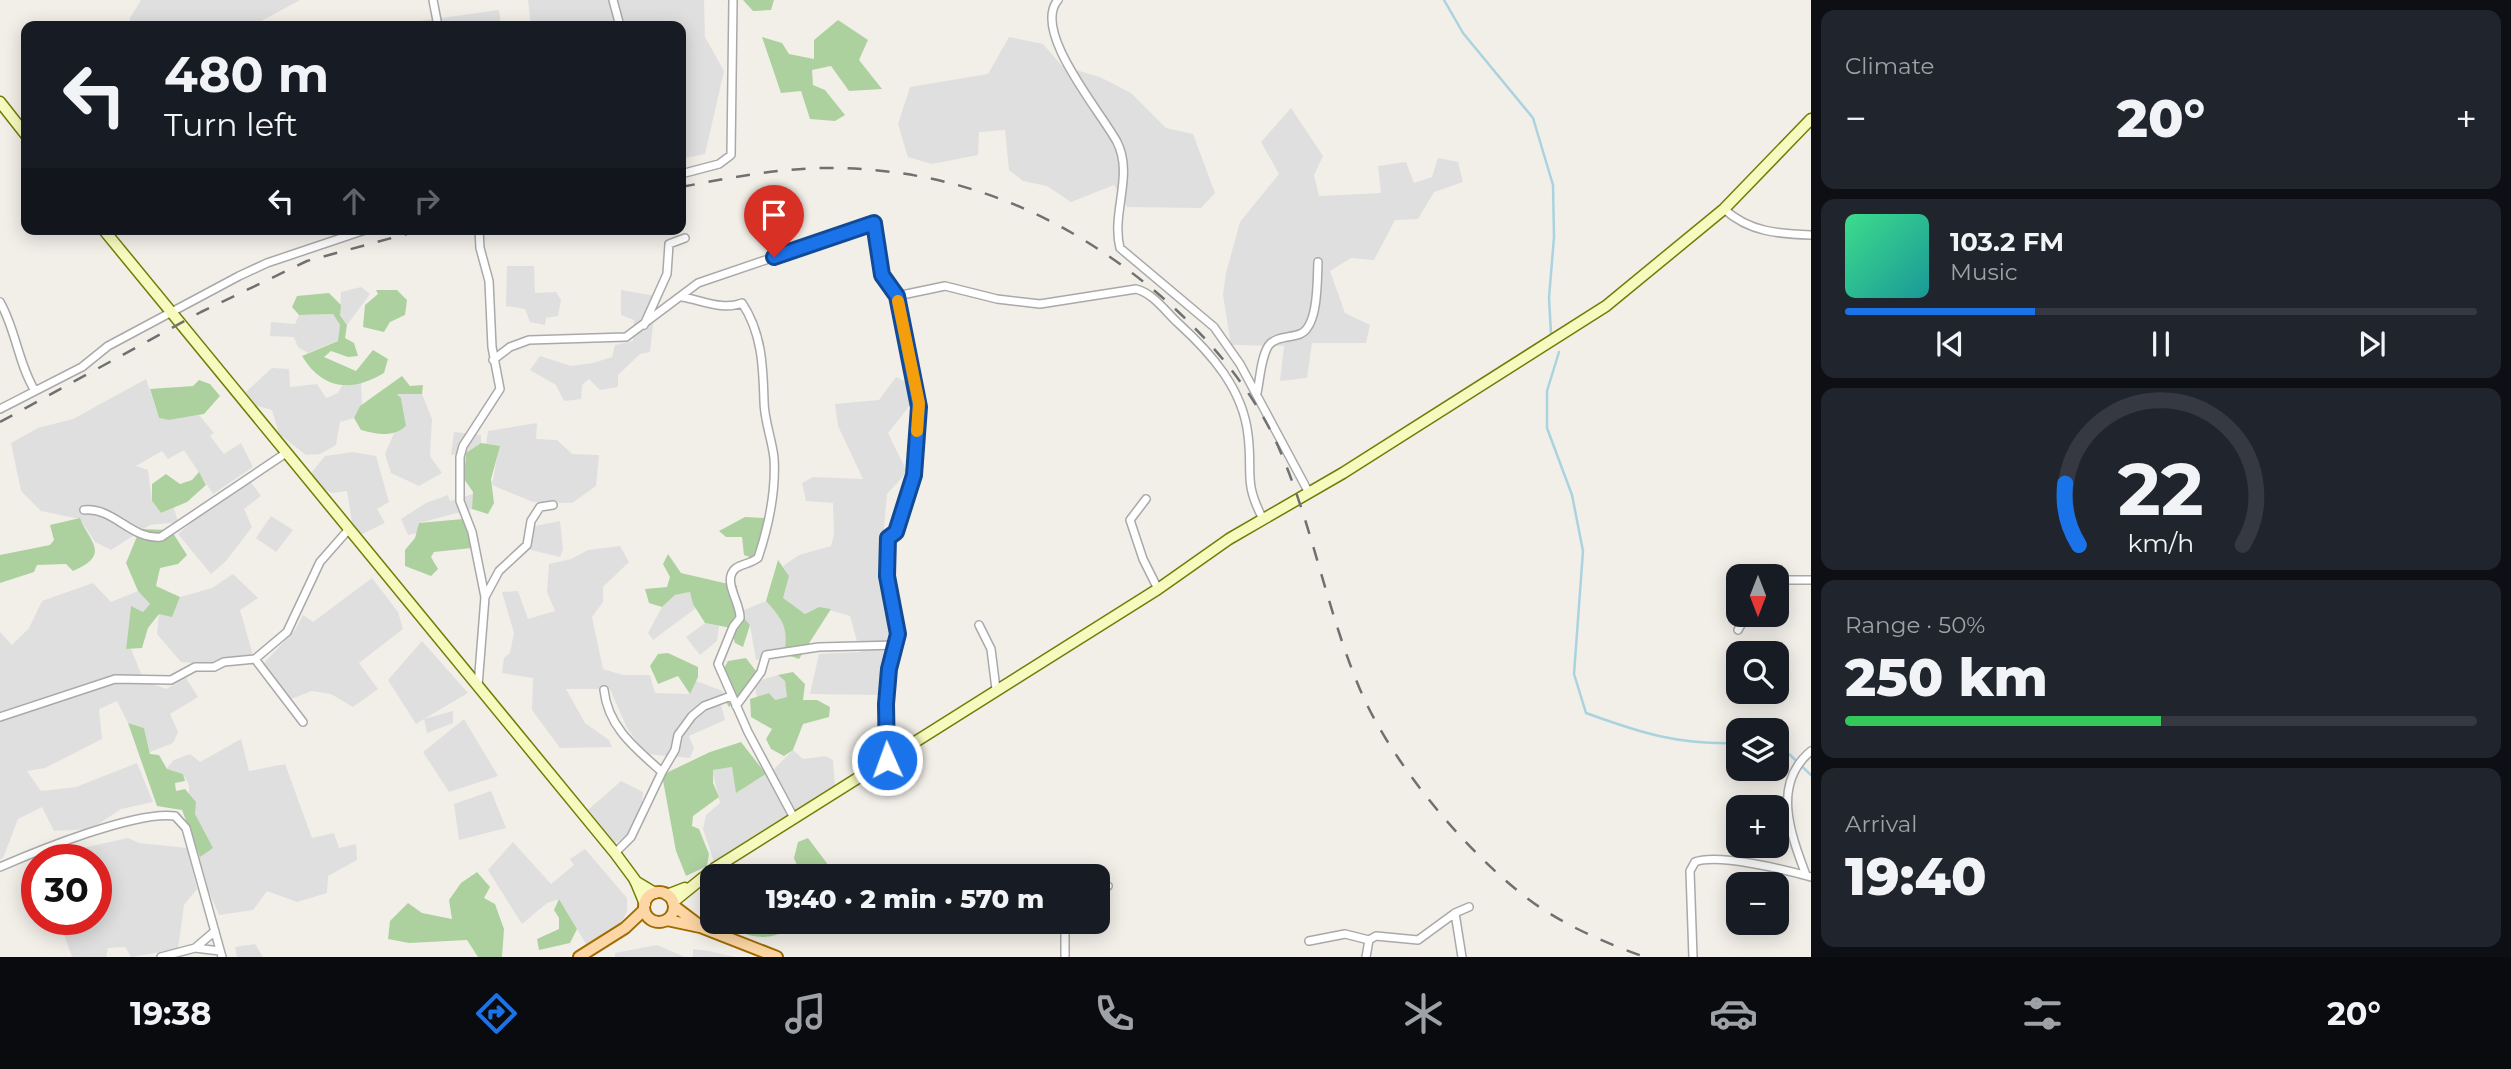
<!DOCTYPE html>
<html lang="en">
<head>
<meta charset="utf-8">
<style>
	body { margin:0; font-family:Montserrat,sans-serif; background:#20242c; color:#f1f3f6; height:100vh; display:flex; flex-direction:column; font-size:26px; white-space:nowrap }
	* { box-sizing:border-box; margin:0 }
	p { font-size:23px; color:#9ea1a6 }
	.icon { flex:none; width:38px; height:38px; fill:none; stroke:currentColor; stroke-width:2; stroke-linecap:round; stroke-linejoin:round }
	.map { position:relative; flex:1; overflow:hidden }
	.sheet { display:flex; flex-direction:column; gap:10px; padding:10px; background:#0d0f14; width:700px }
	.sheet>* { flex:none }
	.guide { position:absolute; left:21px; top:21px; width:665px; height:214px; border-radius:14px; box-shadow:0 4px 18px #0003; background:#171b24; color:#f1f3f6; overflow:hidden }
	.needle { width:46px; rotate:180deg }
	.controls { position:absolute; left:1726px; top:564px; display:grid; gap:14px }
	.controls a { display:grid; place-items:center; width:63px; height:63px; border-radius:14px; background:#171b24; box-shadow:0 4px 18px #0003; font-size:35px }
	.speed { position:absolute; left:21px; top:844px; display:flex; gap:14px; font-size:35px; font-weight:700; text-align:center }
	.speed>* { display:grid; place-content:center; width:91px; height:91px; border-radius:50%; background:#171b24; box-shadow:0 4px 18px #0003; line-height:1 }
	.speed .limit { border:10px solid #d22; background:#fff; color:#111 }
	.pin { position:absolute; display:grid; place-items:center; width:60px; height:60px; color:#fff; margin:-72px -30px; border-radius:50% 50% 50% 0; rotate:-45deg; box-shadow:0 0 7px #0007 }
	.pin .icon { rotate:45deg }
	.me { position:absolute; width:77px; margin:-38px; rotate:358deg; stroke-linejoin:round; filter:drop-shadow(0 0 5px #0008) }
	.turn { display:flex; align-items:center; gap:24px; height:147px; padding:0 28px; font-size:32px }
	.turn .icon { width:91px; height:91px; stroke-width:2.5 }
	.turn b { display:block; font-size:49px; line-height:60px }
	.lanes { display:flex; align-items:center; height:66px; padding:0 28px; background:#0003; justify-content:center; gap:35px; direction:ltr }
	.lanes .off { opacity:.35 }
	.big { font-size:52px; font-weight:800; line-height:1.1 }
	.sheet .card { flex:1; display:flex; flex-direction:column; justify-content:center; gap:10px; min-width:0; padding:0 24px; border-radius:14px; background:#20242c }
	.sheet .dial { align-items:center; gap:0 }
	.dial svg { height:182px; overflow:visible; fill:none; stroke:#363941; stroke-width:7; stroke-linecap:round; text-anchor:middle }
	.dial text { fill:#f1f3f6; stroke:none }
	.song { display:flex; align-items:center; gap:21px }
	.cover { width:84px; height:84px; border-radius:10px; background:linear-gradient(135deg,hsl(150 70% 55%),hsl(180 70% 35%)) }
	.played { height:7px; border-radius:4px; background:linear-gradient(90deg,#1a73e8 30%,#363941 30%) }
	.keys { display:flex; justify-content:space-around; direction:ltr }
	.heat { display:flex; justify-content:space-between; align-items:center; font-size:38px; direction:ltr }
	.charge { height:10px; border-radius:5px; background:linear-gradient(90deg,#34c759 50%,#363941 0) }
	.trip { position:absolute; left:700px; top:864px; width:410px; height:70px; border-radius:14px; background:#171b24; box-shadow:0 4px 18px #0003; font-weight:800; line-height:70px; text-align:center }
	.dock { display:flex; height:112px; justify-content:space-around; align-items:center; background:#090b0e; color:#9ea1a6 }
	.dock .icon { width:49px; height:49px }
	.dock .active { color:#1a73e8 }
	.dock b { font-size:32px; color:#f1f3f6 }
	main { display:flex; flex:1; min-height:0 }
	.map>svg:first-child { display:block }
	.residential { fill:#e0dfdf }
	.forest { fill:#add19e }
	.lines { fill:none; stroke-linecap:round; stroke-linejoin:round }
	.stream { stroke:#aad3df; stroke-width:2.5 }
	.street-casing { stroke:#a9a9a9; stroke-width:10 }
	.secondary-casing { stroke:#707d05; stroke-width:13 }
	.primary-casing { stroke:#a06b00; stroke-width:14 }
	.street { stroke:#fff; stroke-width:7 }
	.secondary { stroke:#f7fabf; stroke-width:10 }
	.primary { stroke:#fcd6a4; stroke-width:10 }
	.rail { stroke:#707070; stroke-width:2.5; stroke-dasharray:14 14; stroke-linecap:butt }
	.route-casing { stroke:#114b97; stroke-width:18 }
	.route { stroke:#1a73e8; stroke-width:12 }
	.slow { stroke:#f59e0b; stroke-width:12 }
</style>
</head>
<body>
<main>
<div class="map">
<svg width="1811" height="957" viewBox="0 0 1811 957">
	<rect width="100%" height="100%" fill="#f2efe9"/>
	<path class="residential" d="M141 0H300L252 26H130V18Z
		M528 0H704L705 37 724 71 705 154 681 159V26H531Z
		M499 10 501 26H397L398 24Z
		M1009 37 1043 44 1062 66 1100 77 1131 93 1166 128 1193 134 1215 193 1201 208 1127 207 1114 185 1071 202 1047 186 1023 181 1009 170 1005 130 979 132 978 155 932 164 908 157 898 124 910 87 988 74Z
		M1291 108 1323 156 1314 175 1319 196 1381 193 1378 166 1406 162 1414 183 1432 177 1438 158 1458 162 1463 182 1434 192 1418 219 1395 220 1374 260 1351 258 1330 271 1345 313 1370 325 1366 343H1312L1307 378 1280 381 1284 346 1231 345 1223 295 1226 273 1240 222 1279 174 1261 142Z
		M507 266H534L535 293 556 292 561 300 558 316 546 318 545 325 530 322 525 309 506 306Z
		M361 287 370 294 347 325 340 314 341 292Z
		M621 290 656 296 650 352 640 354 618 375V387L600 390 589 379 582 385 581 399 564 401 556 385 530 370 540 356 571 366 593 363 612 357 615 345 633 341 634 320 621 315Z
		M333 314 340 325 339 340 308 353 298 347 294 337 270 336 271 322 295 324 299 315Z
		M272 368 289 369 290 387 317 384 326 398 338 393 343 384 361 382 362 406 354 418 340 422 336 445 320 454 306 455 279 434 272 410 254 405 246 392Z
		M896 377 906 382 915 399 888 433 907 472 887 494 881 564 895 641 885 695 810 694 819 654 860 652 850 616 819 607 805 614 782 598 789 576 783 566 799 555 831 546 834 535 833 503 806 501 802 483 813 477 863 479 838 426 835 404 879 400Z
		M146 379 159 418 169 420 199 415 214 433 210 436 224 454 241 443 253 467 213 494 184 450 168 459 162 451 136 466 148 470 152 501 161 513 174 508 178 522 150 525 111 550 95 542 80 519 41 511 21 491 11 443 38 428 73 419Z
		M396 393 422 394 432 419 430 456 442 473 419 486 391 473 385 454 394 433 406 426 401 398Z
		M537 423 536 439 557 440 572 454 599 455 596 486 572 503 533 502 492 485 499 446 486 444 488 431Z
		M454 432 481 435V443L466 453 451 455Z
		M353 452 376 456 389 502 377 509 385 523 360 535 352 522 347 491 332 493 314 484 312 472 325 456Z
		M250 481 261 496 244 509 252 527 226 561 211 574 178 534 219 499Z
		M473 494 472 509 419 523 417 533 408 535 401 519 426 503 448 495 450 501Z
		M271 516 293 530 276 552 256 538Z
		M560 521 563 549 560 557 527 549 535 526Z
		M620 546 629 562 603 587V602L592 617 603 669 623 675H650L655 693 689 694 696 681 723 691 721 705 725 720 689 736 694 748 690 758 646 754 627 728 610 689H566L585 723 609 740 612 747 560 748 532 710 533 678 502 673 504 658 510 653 514 633 502 592 518 591 528 619 555 611 547 592 549 564 571 559 588 550Z
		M233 574 258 598 240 610 253 655 241 660 207 664 181 662 157 634 159 614 172 616 180 597 212 588Z
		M372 578 398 612 403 629 359 663 378 689 353 707 331 694 312 691 286 701 264 663 295 630 303 615 313 622Z
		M93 583 111 602 138 591 150 604 143 613 131 607 126 648 131 649 144 681 166 689 186 678 198 697 170 714 178 732 173 743 150 752 144 728 128 723 117 701 99 709 102 739 45 768 27 771 41 791 76 787 137 763 153 802 121 809 91 829 54 831 42 807 18 819 3 858 0 859V632L12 645 29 628 42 601Z
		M690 592 696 608 653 640 648 633 662 607 675 595Z
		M766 601 785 622 788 633 784 654 756 660 750 625 739 612Z
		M705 623 719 626 717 641 700 655 686 637Z
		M422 641 468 693 424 719 453 711V723L427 733 424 719 416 724 388 680Z
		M778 675 785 681 788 697 775 700 769 693 757 697 754 682Z
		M464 719 498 776 449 792 423 752Z
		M241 739 249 771 285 764 312 838 334 833 339 848 356 844 357 860 328 876 327 893 297 902 267 891 253 910 219 915 202 876 189 809V785L183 774 166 769 174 760 190 754 200 762Z
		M793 750 803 759 826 756 833 760 835 789 715 865 703 829 706 815 720 803 712 770 732 767 737 792 772 771Z
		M621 781 643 792 641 813 633 833 613 844 588 810Z
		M491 791 506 828 459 840 454 804Z
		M128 838 139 843 187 848 197 889 184 905 178 949 131 957 125 947 108 948 106 957H72L62 929 67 919H96V859H78V849Z
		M513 842 551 884 574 865 570 859 585 849 627 898V912L619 927 586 944 559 899 547 903 522 924 488 870Z
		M255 944 263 957H237L235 947Z
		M657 945 685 957H615V953Z
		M693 949 709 951 735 957H693Z"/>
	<path class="forest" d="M743 0H774L771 10 753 11Z
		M838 20 868 40 859 60 882 89 849 91 831 66 812 70 813 85 825 90 845 115 835 121 810 119 801 91 781 93 762 37 782 43 789 54 814 59V40Z
		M376 290H397L407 300 405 315 390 322 384 332 363 327 365 305 378 294Z
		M329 293 341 305 340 315 347 325 345 338 354 343 358 356 348 357 331 351 324 357 356 371 373 350 388 359 384 373C351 393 322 389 302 356L338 341 340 325 333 314 299 315 292 307 297 296Z
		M402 376 410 386 423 385 422 394H397L401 398 406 426C393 438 376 434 361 430L354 418 360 406Z
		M199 380 210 384 220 396 204 414 169 420 159 418 150 389 193 386Z
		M481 443 500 446 491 479 494 503 488 514 472 509 473 492 464 479 466 453Z
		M199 472 206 485 187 502 161 513 152 501V484L166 474 180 484 192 480Z
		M745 517 765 518 760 545 752 558 744 555 742 537H726L719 531Z
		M80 518C89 542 112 554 73 571L66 564 37 565 34 572 0 583V555L50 545 54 540 50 525Z
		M463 519 472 548 434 552 431 557 438 569 431 576 405 566V550L415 538 419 523Z
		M140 529 171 530 187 555 178 564 160 568 156 586 180 597 172 617 159 614 148 628 142 648 126 649 131 606 143 612 150 604 138 591 126 563Z
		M668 554 681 573 737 586 739 612 750 625 743 647 735 643 731 628 705 623 693 604 690 592 675 595 662 607 649 603 645 589 667 587 670 577 663 564Z
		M778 560 789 576 783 598 805 614 819 607 831 609 799 659 784 654C789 628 783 620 766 601Z
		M668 653 698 667V677L690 694 678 676 658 684 650 666 658 654Z
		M746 658 759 675 743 696 729 707 724 699 730 687 723 670 728 661Z
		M793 672 805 684 803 700H817L830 707 829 717 803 724 793 750 784 756 771 749 766 739 772 729 751 717 750 699 769 693 775 700 787 697 785 681 778 675Z
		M128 723 144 728 150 754 159 755 167 769 183 774 185 781 175 783 176 791 185 789 196 802 195 814 213 848 200 857 182 810 157 806Z
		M741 742 766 774 736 793 732 767 713 770V783L719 797 693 816 692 826 699 829 709 854 707 866 686 876 676 851 662 775 710 752Z
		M808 838 829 866 828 877H802L794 858 798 842Z
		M477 872 490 887 484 898 495 904 504 929 502 957H478L467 940 409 943 388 939 390 921 408 903 422 913 452 919 449 900 461 883Z
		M559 899 577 929 570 943 539 950 537 939 559 929V918L554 910Z
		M719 922H781L779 934C757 942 739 932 719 922Z"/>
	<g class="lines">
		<path class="stream" d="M1444 0 1463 33 1533 118 1553 185 1554 237 1549 298 1551 334
			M1559 352 1547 391V428L1572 495 1583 551 1574 674 1586 713C1641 733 1678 745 1738 743
			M1776 750 1789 754 1811 775"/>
		<g class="street-casing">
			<path id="street" d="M433 0 438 26
				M613 0 620 26
				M1058 0C1031 31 1101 112 1117 142 1134 175 1111 213 1120 248L1214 327 1240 364 1308 491
				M681 174 719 164 731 155 733 0
				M1724 209C1749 232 1779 234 1811 235
				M479 229 480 248 489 281 492 347 500 389 463 446 460 457V501L472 532 485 597
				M682 297C702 300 723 311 742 303 762 333 763 366 764 401 764 420 772 439 774 458 776 490 768 528 758 558 751 563 743 564 736 568 721 580 741 603 740 618L733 627 718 664 748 732 794 818
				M0 302C16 330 18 363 35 391
				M644 325 667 274 669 244 685 238
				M493 360 510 347 529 340 626 337 698 283 874 223 882 275 897 296 945 286 997 299 1040 304 1136 289C1153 293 1166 312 1178 323 1211 353 1243 389 1248 435 1253 474 1243 481 1263 519
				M1257 393C1260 379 1261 356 1269 345 1277 336 1290 338 1300 334 1319 326 1317 279 1318 262
				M0 409 82 367 108 346 239 276 267 263 368 229
				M1146 499 1130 520 1143 559 1158 589
				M84 510C114 507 131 540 161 537L286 453
				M1776 587 1788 580H1811
				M979 625 991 649 996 689
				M1738 630 1747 614
				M255 659 303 722
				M478 686 485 597 499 571 527 545 531 521 540 507 553 505
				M604 690C608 727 635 748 662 772L631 837 615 853
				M736 706 761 672 766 655 819 647 897 645
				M0 717 115 679 171 680 195 667H214L224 662 255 659 287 632 320 562 349 529
				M887 760 886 704 889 669 898 634 887 576 888 538C912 519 922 433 919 403 914 368 904 331 897 296
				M662 772 675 750 678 735 692 716 704 706 731 696
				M0 867C37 851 137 810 175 816L186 828 222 957
				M1806 875C1791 835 1771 784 1811 751
				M1097 892 1108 886
				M1455 913 1462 957
				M1065 922V957
				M1309 941 1345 934 1369 940
				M195 948 215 931
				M161 957 195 948 220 951
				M1366 957 1369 940 1376 936 1418 940 1455 913 1469 907
				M1693 957 1690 871 1695 862C1717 853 1787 870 1811 877"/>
		</g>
		<g class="secondary-casing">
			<path id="secondary" d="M0 102 26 135
				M103 229 615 853 635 880 645 904
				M635 881 655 893
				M667 895 685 888
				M673 902 715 868 1158 589 1229 539 1343 473 1606 306 1724 209 1811 119"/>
		</g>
		<g class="primary-casing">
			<path id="primary" d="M644 907a15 15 0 1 1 30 0a15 15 0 1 1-30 0Z
				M674 906 703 928 777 957
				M667 920 700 927
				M579 957 625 928 644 910"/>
		</g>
		<use href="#street" class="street"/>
		<use href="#secondary" class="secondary"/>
		<use href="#primary" class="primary"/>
		<path class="rail" d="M681 187C728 178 775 169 823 168 951 167 1059 211 1156 292 1207 335 1255 391 1281 453 1314 531 1328 616 1362 694 1392 762 1460 844 1518 891 1554 921 1602 942 1645 957
			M0 422 201 312 307 261 425 229"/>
	</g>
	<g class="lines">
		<g class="route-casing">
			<path id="route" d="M774 257 874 223 882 275 897 296 919 407 914 475 896 532 888 538 887 576 898 634 889 669 886 704 887 760"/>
		</g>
		<use href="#route" class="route"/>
		<path class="slow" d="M898 301 919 403 917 431"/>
	</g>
</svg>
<div class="controls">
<a><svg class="needle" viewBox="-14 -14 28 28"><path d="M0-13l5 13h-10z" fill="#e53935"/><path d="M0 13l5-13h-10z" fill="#9ea1a6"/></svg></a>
<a><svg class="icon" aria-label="search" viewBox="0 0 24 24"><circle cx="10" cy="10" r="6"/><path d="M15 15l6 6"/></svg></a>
<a><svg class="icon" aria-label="layers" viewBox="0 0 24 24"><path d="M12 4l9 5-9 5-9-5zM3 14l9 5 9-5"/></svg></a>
<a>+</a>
<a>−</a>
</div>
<div class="speed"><div class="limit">30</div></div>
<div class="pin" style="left:774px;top:257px;background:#d93025"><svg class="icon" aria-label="arrive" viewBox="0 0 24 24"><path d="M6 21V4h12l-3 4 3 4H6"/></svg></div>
<svg class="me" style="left:887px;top:760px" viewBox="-20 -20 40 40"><circle r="17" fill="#1a73e8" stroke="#fff" stroke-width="3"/><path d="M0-11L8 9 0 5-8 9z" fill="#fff"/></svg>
<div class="trip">19:40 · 2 min · 570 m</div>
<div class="guide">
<div class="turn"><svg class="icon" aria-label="left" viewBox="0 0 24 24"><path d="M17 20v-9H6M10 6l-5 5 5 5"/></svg><div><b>480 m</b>Turn left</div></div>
<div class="lanes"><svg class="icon" aria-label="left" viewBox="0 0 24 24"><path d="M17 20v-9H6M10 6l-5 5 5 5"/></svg><svg class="icon off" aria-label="ahead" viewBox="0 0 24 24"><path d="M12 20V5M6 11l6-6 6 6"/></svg><svg class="icon off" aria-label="right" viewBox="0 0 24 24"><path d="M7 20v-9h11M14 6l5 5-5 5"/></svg></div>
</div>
</div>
<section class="sheet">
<div class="card"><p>Climate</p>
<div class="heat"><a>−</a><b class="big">20°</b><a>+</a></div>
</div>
<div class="card">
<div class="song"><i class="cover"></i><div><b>103.2 FM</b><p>Music</p></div></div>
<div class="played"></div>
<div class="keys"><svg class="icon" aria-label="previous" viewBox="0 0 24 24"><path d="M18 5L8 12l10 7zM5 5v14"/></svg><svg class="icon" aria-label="pause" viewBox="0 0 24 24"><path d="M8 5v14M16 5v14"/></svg><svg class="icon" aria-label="next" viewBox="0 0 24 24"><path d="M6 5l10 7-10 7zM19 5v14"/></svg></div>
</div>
<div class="card dial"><svg viewBox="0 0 100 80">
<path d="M14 69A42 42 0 1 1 86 69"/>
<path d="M14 69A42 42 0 0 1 8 42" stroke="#1a73e8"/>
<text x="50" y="56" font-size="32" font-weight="700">22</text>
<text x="50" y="72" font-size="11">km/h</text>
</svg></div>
<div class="card"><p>Range · 50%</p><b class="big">250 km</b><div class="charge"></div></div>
<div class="card"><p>Arrival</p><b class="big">19:40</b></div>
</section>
</main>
<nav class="dock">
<b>19:38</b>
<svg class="icon active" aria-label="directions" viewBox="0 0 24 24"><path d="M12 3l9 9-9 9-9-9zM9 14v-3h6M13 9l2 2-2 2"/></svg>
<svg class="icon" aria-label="music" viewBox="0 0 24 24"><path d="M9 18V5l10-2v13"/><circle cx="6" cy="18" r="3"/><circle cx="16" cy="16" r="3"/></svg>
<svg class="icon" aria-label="phone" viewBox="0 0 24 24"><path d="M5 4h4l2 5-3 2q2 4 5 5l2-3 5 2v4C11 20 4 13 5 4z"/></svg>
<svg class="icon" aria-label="climate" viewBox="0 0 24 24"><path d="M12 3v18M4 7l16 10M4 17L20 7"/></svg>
<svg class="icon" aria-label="car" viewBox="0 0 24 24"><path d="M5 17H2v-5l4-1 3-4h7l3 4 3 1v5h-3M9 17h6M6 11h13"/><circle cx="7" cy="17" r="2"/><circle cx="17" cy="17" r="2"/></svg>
<svg class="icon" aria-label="filters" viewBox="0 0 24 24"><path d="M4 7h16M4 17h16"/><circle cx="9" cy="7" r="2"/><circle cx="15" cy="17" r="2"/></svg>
<b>20°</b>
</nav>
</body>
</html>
